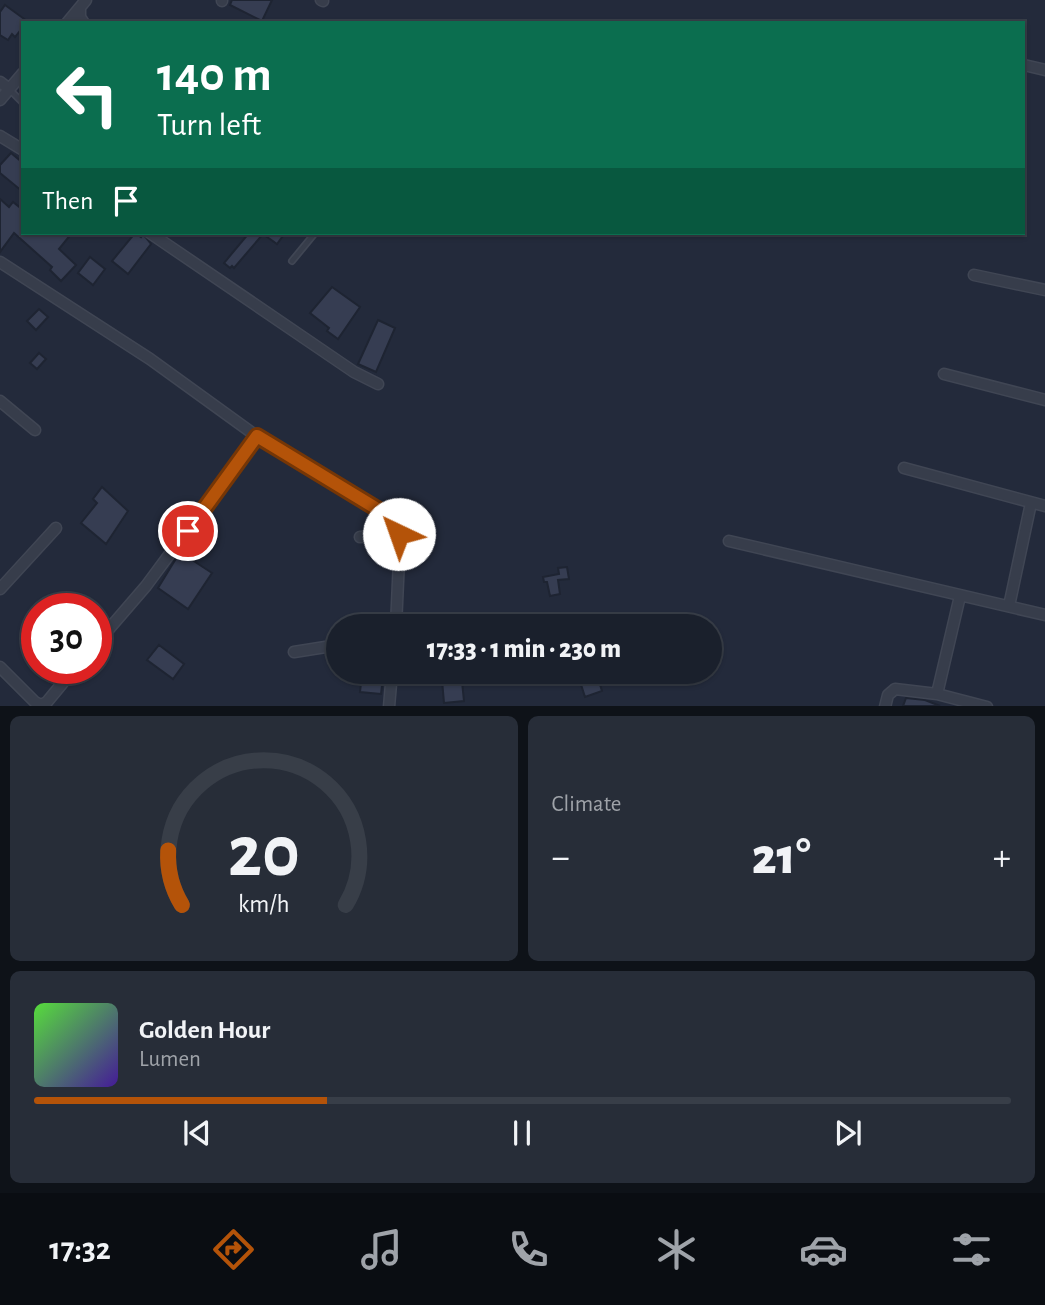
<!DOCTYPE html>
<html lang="en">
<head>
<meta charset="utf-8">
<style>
	body { margin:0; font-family:"Alegreya Sans",sans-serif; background:#272d38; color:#f1f3f6; height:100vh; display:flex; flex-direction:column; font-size:26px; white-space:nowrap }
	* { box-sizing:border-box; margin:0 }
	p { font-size:23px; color:#9fa3a9 }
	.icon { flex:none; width:38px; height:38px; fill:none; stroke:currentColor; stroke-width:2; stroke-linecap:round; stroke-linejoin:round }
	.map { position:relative; height:706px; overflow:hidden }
	.side { display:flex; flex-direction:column; gap:10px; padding:10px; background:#0e1218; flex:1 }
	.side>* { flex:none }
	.banner { position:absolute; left:21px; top:21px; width:1004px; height:214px; border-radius:0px; box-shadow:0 2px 5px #0004,0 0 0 2px #383e48; background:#0b6e4f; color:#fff; overflow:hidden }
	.speed { position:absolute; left:21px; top:593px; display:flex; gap:14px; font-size:35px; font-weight:700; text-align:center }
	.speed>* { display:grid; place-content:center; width:91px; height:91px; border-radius:50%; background:#1a202c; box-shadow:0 2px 5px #0004,0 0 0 2px #383e48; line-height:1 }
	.speed .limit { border:10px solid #d22; background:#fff; color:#111 }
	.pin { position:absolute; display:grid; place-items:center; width:60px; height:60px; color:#fff; margin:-30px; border:4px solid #fff; border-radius:50%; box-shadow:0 2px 7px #0007 }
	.me { position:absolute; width:77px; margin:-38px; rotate:318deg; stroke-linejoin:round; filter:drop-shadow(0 0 5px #0008) }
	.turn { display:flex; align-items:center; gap:24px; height:147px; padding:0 21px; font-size:32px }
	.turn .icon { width:91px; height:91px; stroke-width:2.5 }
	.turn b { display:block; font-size:49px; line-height:60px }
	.then { display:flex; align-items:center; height:66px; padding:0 21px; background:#0003; gap:14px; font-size:26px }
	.big { font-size:52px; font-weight:800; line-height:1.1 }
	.side .tile { flex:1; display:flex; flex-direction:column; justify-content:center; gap:10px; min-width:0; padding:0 24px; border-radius:10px; background:#272d38 }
	.side .dial { align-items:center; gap:0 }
	.dial svg { height:182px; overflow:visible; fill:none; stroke:#383e48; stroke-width:7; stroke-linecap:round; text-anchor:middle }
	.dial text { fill:#f1f3f6; stroke:none }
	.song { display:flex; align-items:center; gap:21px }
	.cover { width:84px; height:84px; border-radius:10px; background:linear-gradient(135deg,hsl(110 70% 55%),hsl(260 70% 35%)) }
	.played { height:7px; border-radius:4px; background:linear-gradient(90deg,#b45309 30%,#383e48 30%) }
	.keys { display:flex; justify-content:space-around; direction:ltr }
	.heat { display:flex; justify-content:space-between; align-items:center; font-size:38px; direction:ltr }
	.side .tiles { flex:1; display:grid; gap:10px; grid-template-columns:1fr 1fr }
	.tile:last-child { grid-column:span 2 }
	.trip { position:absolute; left:326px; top:614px; width:396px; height:70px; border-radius:35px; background:#1a202c; box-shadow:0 2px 5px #0004,0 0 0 2px #383e48; font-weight:800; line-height:70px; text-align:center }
	.menu { display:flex; height:112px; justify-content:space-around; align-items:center; background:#0a0d12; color:#9fa3a9 }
	.menu .icon { width:49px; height:49px }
	.menu .on { color:#b45309 }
	.menu b { font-size:32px; color:#f1f3f6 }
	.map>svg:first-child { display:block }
	.building { fill:#363d52; stroke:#1e2432; stroke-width:2 }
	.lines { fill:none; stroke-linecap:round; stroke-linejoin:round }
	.lane-casing { stroke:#404654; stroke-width:8 }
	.street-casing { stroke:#404654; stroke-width:13 }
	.lane { stroke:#373d4b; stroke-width:4.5 }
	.street { stroke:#373d4b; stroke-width:10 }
	.route-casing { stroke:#753606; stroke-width:18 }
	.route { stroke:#b45309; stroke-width:12 }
</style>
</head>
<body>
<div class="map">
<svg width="1045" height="707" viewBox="0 0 1045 707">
	<rect width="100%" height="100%" fill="#232a3b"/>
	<path class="building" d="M232 0H272L262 21 230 5Z
		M5 5 27 21 23 23V27L15 37 12 34 8 40 0 35V12Z
		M11 153 23 163V192L0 173V165Z
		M0 199 9 207 13 202 23 210V233H72L59 249 76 265 61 281 50 270 52 267 14 233 0 252Z
		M135 233 141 237 143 234 151 244 128 274 112 261Z
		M249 233H285L277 244 263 234 234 268 232 266 230 268 224 263Z
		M90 257 105 269 93 285 78 273Z
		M332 287 360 307 338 339 327 331 329 328 310 313Z
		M39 309 48 317 36 330 27 321Z
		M378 320 395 328 376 372 358 364Z
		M39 353 46 359 37 369 30 363Z
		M102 487 128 511 106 544 81 523 97 503 93 499Z
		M180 552 212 573 188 609 158 588Z
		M567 567 569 579 558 580 560 594 550 596 547 582H544L543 577 559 574 558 568Z
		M491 616 492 626H470L469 619Z
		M159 645 184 664 173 679 147 660Z
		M446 672H461L464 701 444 703 442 680 446 679Z
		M577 672H596L602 691 585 697Z
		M362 674 383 677 381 694 360 692Z
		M906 698 925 700 940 706H903Z"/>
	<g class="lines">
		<g class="lane-casing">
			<path id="lane" d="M9 89 23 103
				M292 261 315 233"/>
		</g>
		<g class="street-casing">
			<path id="street" d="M321 0 323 1
				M222 1V0
				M80 8V17L84 23
				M67 23 86 0
				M1024 65 1045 70
				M0 82 9 89
				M0 100 23 73
				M0 136 23 150
				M150 233 354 372 378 384
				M0 262 150 359 273 448 397 521 400 537 396 626
				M974 275 1045 290
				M944 374 1045 400
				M0 401 35 430
				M904 468 1045 506
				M360 537 399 534
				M729 541 1045 615
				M0 589 56 528
				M1009 606 1031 503
				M96 644 146 586 257 436
				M294 652 338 645
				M0 667 35 702 41 705 47 702 75 668
				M937 694 960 596
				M389 707 392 672
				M885 707 888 695 895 689 937 694 987 707"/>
		</g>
		<use href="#lane" class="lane"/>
		<use href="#street" class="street"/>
	</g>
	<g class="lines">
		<g class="route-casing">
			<path id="route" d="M188 531 257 436 397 521 399 534"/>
		</g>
		<use href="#route" class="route"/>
	</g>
</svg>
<div class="speed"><div class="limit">30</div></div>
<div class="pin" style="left:188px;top:531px;background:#d93025"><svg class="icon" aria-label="arrive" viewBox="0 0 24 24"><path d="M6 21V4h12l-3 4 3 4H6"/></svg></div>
<svg class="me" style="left:399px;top:534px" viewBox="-20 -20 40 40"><circle r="19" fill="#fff"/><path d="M0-13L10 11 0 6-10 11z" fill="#b45309"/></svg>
<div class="trip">17:33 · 1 min · 230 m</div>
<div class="banner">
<div class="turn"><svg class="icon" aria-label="left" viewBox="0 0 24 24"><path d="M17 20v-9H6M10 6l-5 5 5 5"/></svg><div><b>140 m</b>Turn left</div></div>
<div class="then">Then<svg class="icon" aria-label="arrive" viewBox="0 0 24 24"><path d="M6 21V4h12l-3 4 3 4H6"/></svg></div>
</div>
</div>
<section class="side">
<div class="tiles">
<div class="tile dial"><svg viewBox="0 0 100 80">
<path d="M14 69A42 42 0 1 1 86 69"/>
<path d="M14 69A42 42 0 0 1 8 45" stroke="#b45309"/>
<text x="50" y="56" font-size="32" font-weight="700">20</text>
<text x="50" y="72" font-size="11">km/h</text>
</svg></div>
<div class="tile"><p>Climate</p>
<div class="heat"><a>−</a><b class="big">21°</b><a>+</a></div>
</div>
<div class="tile">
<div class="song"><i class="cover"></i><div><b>Golden Hour</b><p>Lumen</p></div></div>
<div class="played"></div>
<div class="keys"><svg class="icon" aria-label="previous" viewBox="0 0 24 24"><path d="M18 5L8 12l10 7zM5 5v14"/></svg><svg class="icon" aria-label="pause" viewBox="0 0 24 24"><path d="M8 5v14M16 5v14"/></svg><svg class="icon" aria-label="next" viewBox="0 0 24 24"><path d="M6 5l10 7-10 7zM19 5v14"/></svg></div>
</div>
</div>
</section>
<nav class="menu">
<b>17:32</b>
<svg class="icon on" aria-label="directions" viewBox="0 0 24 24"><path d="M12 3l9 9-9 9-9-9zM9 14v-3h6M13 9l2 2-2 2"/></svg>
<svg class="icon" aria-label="music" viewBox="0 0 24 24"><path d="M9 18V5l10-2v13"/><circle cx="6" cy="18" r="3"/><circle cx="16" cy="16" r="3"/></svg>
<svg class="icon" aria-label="phone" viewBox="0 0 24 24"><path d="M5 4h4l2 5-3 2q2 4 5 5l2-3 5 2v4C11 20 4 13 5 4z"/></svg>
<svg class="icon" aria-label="climate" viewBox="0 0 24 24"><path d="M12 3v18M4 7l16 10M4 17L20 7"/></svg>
<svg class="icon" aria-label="car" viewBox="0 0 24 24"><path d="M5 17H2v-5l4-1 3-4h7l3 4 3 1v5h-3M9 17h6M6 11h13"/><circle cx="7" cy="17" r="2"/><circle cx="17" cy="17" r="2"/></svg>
<svg class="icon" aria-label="filters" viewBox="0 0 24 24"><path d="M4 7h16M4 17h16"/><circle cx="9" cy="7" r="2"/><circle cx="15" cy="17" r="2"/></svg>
</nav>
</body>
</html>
